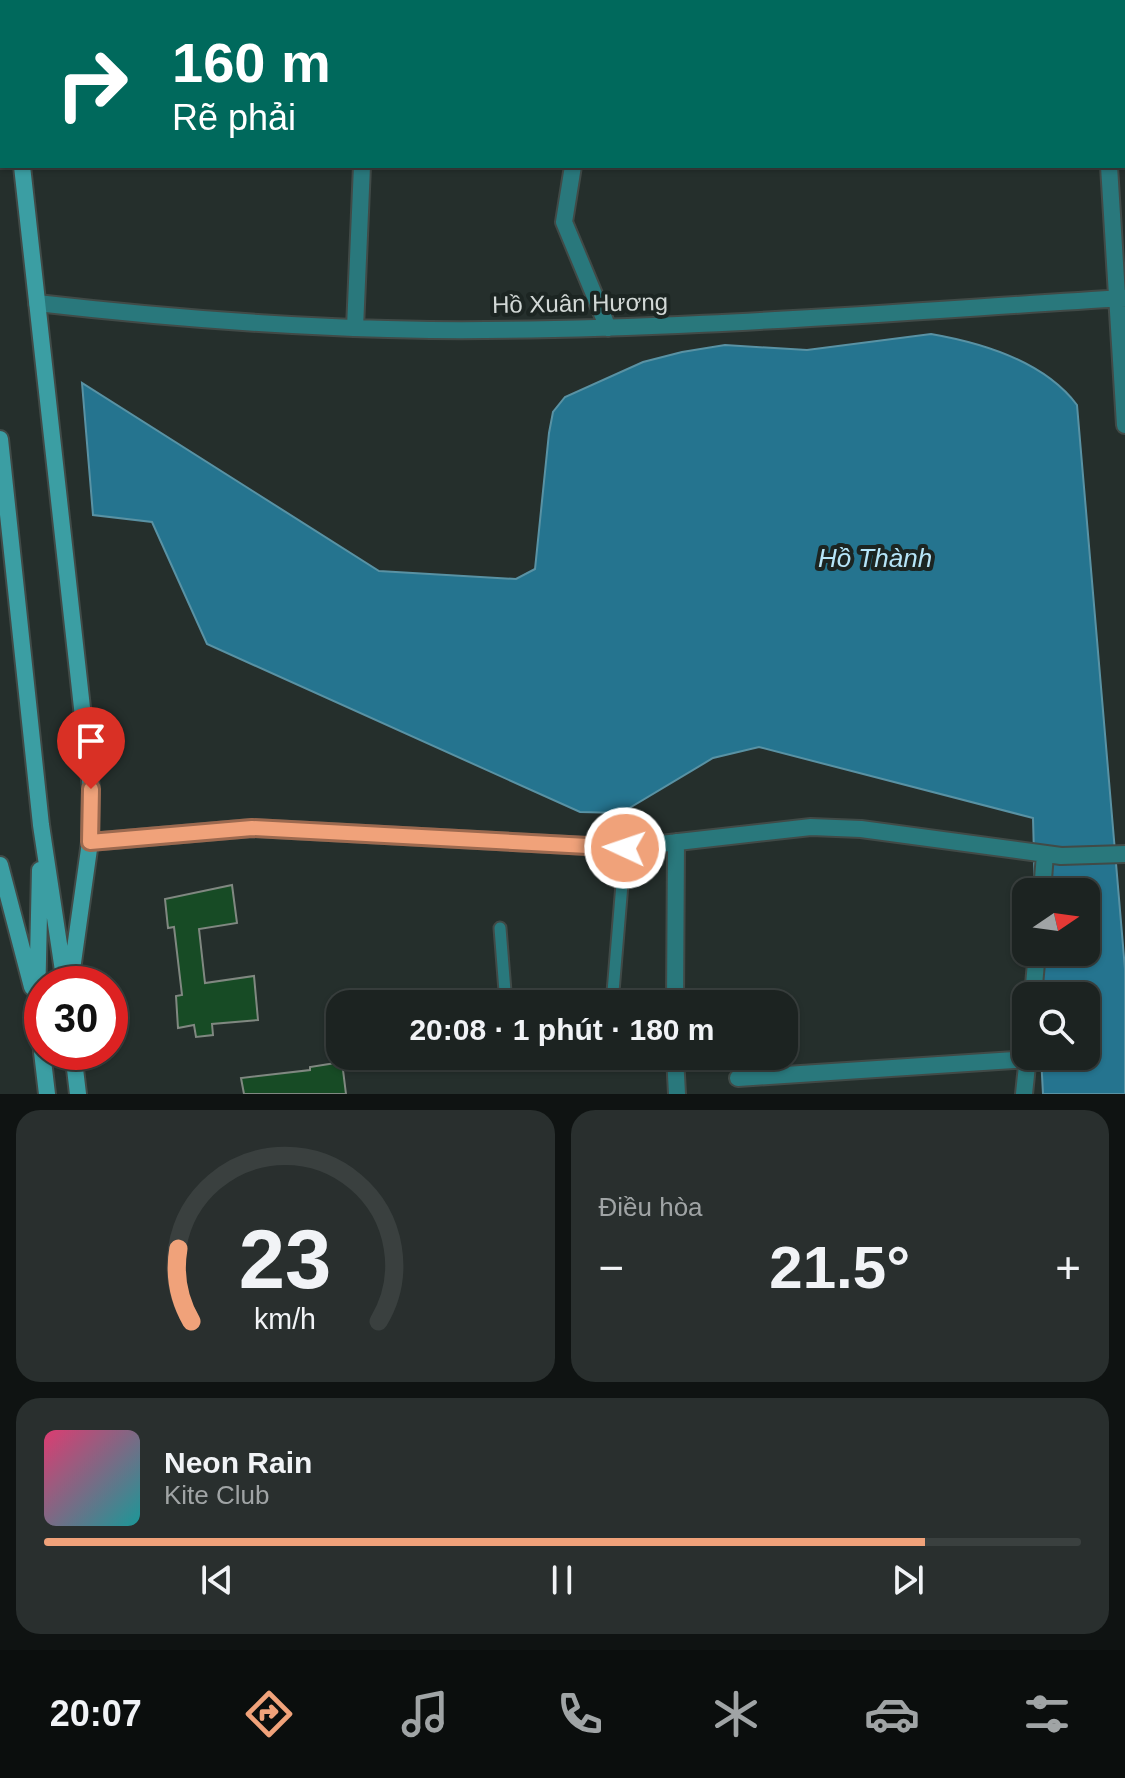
<!DOCTYPE html>
<html lang="vi">
<head>
<meta charset="utf-8">
<style>
	body { margin:0; font-family:Helvetica,sans-serif; background:#292f2e; color:#f1f3f6; height:100vh; display:flex; flex-direction:column; font-size:30px; white-space:nowrap }
	* { box-sizing:border-box; margin:0 }
	p { font-size:26px; color:#a0a4a5 }
	.icon { flex:none; width:44px; height:44px; fill:none; stroke:currentColor; stroke-width:2; stroke-linecap:round; stroke-linejoin:round }
	.map { position:relative; height:1094px; overflow:hidden }
	.panel { display:flex; flex-direction:column; gap:16px; padding:16px; background:#0f1312; flex:1 }
	.panel>* { flex:none }
	.top-card { position:absolute; left:0px; top:0px; width:1126px; height:168px; box-shadow:0 2px 6px #0004,0 0 0 2px #3a403f; background:#00695c; color:#fff; overflow:hidden }
	.needle { width:52px; rotate:77deg }
	.tools { position:absolute; left:1012px; top:878px; display:grid; gap:16px }
	.tools a { display:grid; place-items:center; width:88px; height:88px; border-radius:16px; background:#1c2321; box-shadow:0 2px 6px #0004,0 0 0 2px #3a403f; font-size:40px }
	.speed { position:absolute; left:24px; top:966px; display:flex; gap:16px; font-size:40px; font-weight:700; text-align:center }
	.speed>* { display:grid; place-content:center; width:104px; height:104px; border-radius:50%; background:#1c2321; box-shadow:0 2px 6px #0004,0 0 0 2px #3a403f; line-height:1 }
	.speed .limit { border:12px solid #d22; background:#fff; color:#111 }
	.pin { position:absolute; display:grid; place-items:center; width:68px; height:68px; color:#fff; margin:-82px -34px; border-radius:50% 50% 50% 0; rotate:-45deg; box-shadow:0 0 8px #0007 }
	.pin .icon { rotate:45deg }
	.me { position:absolute; width:88px; margin:-44px; rotate:273deg; stroke-linejoin:round; filter:drop-shadow(0 0 6px #0008) }
	.turn { display:flex; align-items:center; gap:28px; height:168px; padding:0 40px; font-size:36px }
	.turn .icon { width:104px; height:104px; stroke-width:2.5 }
	.turn b { display:block; font-size:56px; line-height:68px }
	.big { font-size:60px; font-weight:700; line-height:1.1 }
	.panel .card { flex:1; display:flex; flex-direction:column; justify-content:center; gap:12px; min-width:0; padding:0 28px; border-radius:24px; background:#292f2e }
	.panel .dial { align-items:center; gap:0 }
	.dial svg { height:208px; overflow:visible; fill:none; stroke:#3a403f; stroke-width:7; stroke-linecap:round; text-anchor:middle }
	.dial text { fill:#f1f3f6; stroke:none }
	.song { display:flex; align-items:center; gap:24px }
	.cover { width:96px; height:96px; border-radius:12px; background:linear-gradient(135deg,hsl(340 70% 55%),hsl(180 70% 35%)) }
	.played { height:8px; border-radius:4px; background:linear-gradient(90deg,#f0a27a 85%,#3a403f 85%) }
	.keys { display:flex; justify-content:space-around; direction:ltr }
	.heat { display:flex; justify-content:space-between; align-items:center; font-size:44px; direction:ltr }
	.panel .tiles { flex:1; display:grid; gap:16px; grid-template-columns:1fr 1fr }
	.card:last-child { grid-column:span 2 }
	.trip { position:absolute; left:326px; top:990px; width:472px; height:80px; border-radius:24px; background:#1c2321; box-shadow:0 2px 6px #0004,0 0 0 2px #3a403f; font-weight:700; line-height:80px; text-align:center }
	.dock { display:flex; height:128px; justify-content:space-around; align-items:center; background:#0b0e0d; color:#a0a4a5 }
	.dock .icon { width:56px; height:56px }
	.dock .selected { color:#f0a27a }
	.dock b { font-size:36px; color:#f1f3f6 }
	.map>svg:first-child { display:block }
	.water { fill:#25748f; stroke:#5992a4; stroke-width:2 }
	.building { fill:#174b25; stroke:#808881; stroke-width:2 }
	.lines { fill:none; stroke-linecap:round; stroke-linejoin:round }
	.lane-casing { stroke:#414a47; stroke-width:15 }
	.street-casing { stroke:#414a47; stroke-width:20 }
	.secondary-casing { stroke:#414a47; stroke-width:20 }
	.lane { stroke:#29787c; stroke-width:11 }
	.street { stroke:#29787c; stroke-width:16 }
	.secondary { stroke:#3b9ea3; stroke-width:16 }
	.route-casing { stroke:#9c694f; stroke-width:20 }
	.route { stroke:#f0a27a; stroke-width:14 }
	.labels { text-anchor:middle; dominant-baseline:central; stroke-width:8; stroke-linejoin:round; paint-order:stroke }
	.street-label { font-size:24px; fill:#d2d8d6; stroke:#1c2522 }
	.water-label { font-size:26px; font-style:italic; fill:#b6e5f8; stroke:#1c2522 }
</style>
</head>
<body>
<div class="map">
<svg width="1125" height="1094" viewBox="0 0 1125 1094">
	<rect width="100%" height="100%" fill="#252f2c"/>
	<path class="water" d="M931 334C983 343 1044 361 1077 405L1125 969V1094H1043L1041 1056H1086V996H1039L1038 952H1086V892H1035L1033 818 759 747 713 758 621 813 580 812 207 644 152 522 93 515 82 383 379 571 516 579 535 569 549 433 553 412 565 397 643 362 682 352 725 345 807 350Z"/>
	<path class="building" d="M232 885 237 923 199 929 205 983 254 976 258 1020 212 1024 213 1035 196 1037 194 1025 178 1028 176 996 182 995 174 927 168 928 165 899Z
		M342 1062 346 1094H244L241 1078 310 1070V1067Z"/>
	<g class="lines">
		<g class="lane-casing">
			<path id="lane" d="M500 928 506 1004
				M612 1004 625 848"/>
		</g>
		<g class="street-casing">
			<path id="street" d="M1097 0 1098 2
				M1124 125H1125
				M573 166 564 222 608 328
				M1109 166 1125 425
				M37 303C168 318 298 328 430 330 662 332 894 312 1125 298
				M355 328 362 166
				M90 842 252 828 625 848 811 827 861 829 1061 856 1125 854
				M1042 892 1045 854
				M1033 996 1037 952
				M675 1004 676 842
				M675 1056 677 1094
				M738 1078 1028 1059
				M1024 1094 1028 1056"/>
		</g>
		<g class="secondary-casing">
			<path id="secondary" d="M4 0V2
				M22 166 91 789 90 842 70 984
				M0 439 41 825 65 984
				M0 865 32 987
				M40 870 37 1004 42 1050
				M42 1052 47 1094
				M73 1052 78 1094"/>
		</g>
		<use href="#lane" class="lane"/>
		<use href="#street" class="street"/>
		<use href="#secondary" class="secondary"/>
	</g>
	<g class="lines">
		<g class="route-casing">
			<path id="route" d="M91 789 90 842 252 828 625 848"/>
		</g>
		<use href="#route" class="route"/>
	</g>
	<g class="labels">
		<g class="street-label">
			<text transform="translate(580 303) rotate(-1)">Hồ Xuân Hương</text>
		</g>
		<g class="water-label">
			<text x="875" y="558">Hồ Thành</text>
		</g>
	</g>
</svg>
<div class="tools">
<a><svg class="needle" viewBox="-14 -14 28 28"><path d="M0-13l5 13h-10z" fill="#e53935"/><path d="M0 13l5-13h-10z" fill="#a0a4a5"/></svg></a>
<a><svg class="icon" aria-label="search" viewBox="0 0 24 24"><circle cx="10" cy="10" r="6"/><path d="M15 15l6 6"/></svg></a>
</div>
<div class="speed"><div class="limit">30</div></div>
<div class="pin" style="left:91px;top:789px;background:#d93025"><svg class="icon" aria-label="arrive" viewBox="0 0 24 24"><path d="M6 21V4h12l-3 4 3 4H6"/></svg></div>
<svg class="me" style="left:625px;top:848px" viewBox="-20 -20 40 40"><circle r="17" fill="#f0a27a" stroke="#fff" stroke-width="3"/><path d="M0-11L8 9 0 5-8 9z" fill="#fff"/></svg>
<div class="trip">20:08 · 1 phút · 180 m</div>
<div class="top-card">
<div class="turn"><svg class="icon" aria-label="right" viewBox="0 0 24 24"><path d="M7 20v-9h11M14 6l5 5-5 5"/></svg><div><b>160 m</b>Rẽ phải</div></div>
</div>
</div>
<section class="panel">
<div class="tiles">
<div class="card dial"><svg viewBox="0 0 100 80">
<path d="M14 69A42 42 0 1 1 86 69"/>
<path d="M14 69A42 42 0 0 1 9 41" stroke="#f0a27a"/>
<text x="50" y="56" font-size="32" font-weight="700">23</text>
<text x="50" y="72" font-size="11">km/h</text>
</svg></div>
<div class="card"><p>Điều hòa</p>
<div class="heat"><a>−</a><b class="big">21.5°</b><a>+</a></div>
</div>
<div class="card">
<div class="song"><i class="cover"></i><div><b>Neon Rain</b><p>Kite Club</p></div></div>
<div class="played"></div>
<div class="keys"><svg class="icon" aria-label="previous" viewBox="0 0 24 24"><path d="M18 5L8 12l10 7zM5 5v14"/></svg><svg class="icon" aria-label="pause" viewBox="0 0 24 24"><path d="M8 5v14M16 5v14"/></svg><svg class="icon" aria-label="next" viewBox="0 0 24 24"><path d="M6 5l10 7-10 7zM19 5v14"/></svg></div>
</div>
</div>
</section>
<nav class="dock">
<b>20:07</b>
<svg class="icon selected" aria-label="directions" viewBox="0 0 24 24"><path d="M12 3l9 9-9 9-9-9zM9 14v-3h6M13 9l2 2-2 2"/></svg>
<svg class="icon" aria-label="music" viewBox="0 0 24 24"><path d="M9 18V5l10-2v13"/><circle cx="6" cy="18" r="3"/><circle cx="16" cy="16" r="3"/></svg>
<svg class="icon" aria-label="phone" viewBox="0 0 24 24"><path d="M5 4h4l2 5-3 2q2 4 5 5l2-3 5 2v4C11 20 4 13 5 4z"/></svg>
<svg class="icon" aria-label="climate" viewBox="0 0 24 24"><path d="M12 3v18M4 7l16 10M4 17L20 7"/></svg>
<svg class="icon" aria-label="car" viewBox="0 0 24 24"><path d="M5 17H2v-5l4-1 3-4h7l3 4 3 1v5h-3M9 17h6M6 11h13"/><circle cx="7" cy="17" r="2"/><circle cx="17" cy="17" r="2"/></svg>
<svg class="icon" aria-label="filters" viewBox="0 0 24 24"><path d="M4 7h16M4 17h16"/><circle cx="9" cy="7" r="2"/><circle cx="15" cy="17" r="2"/></svg>
</nav>
</body>
</html>
